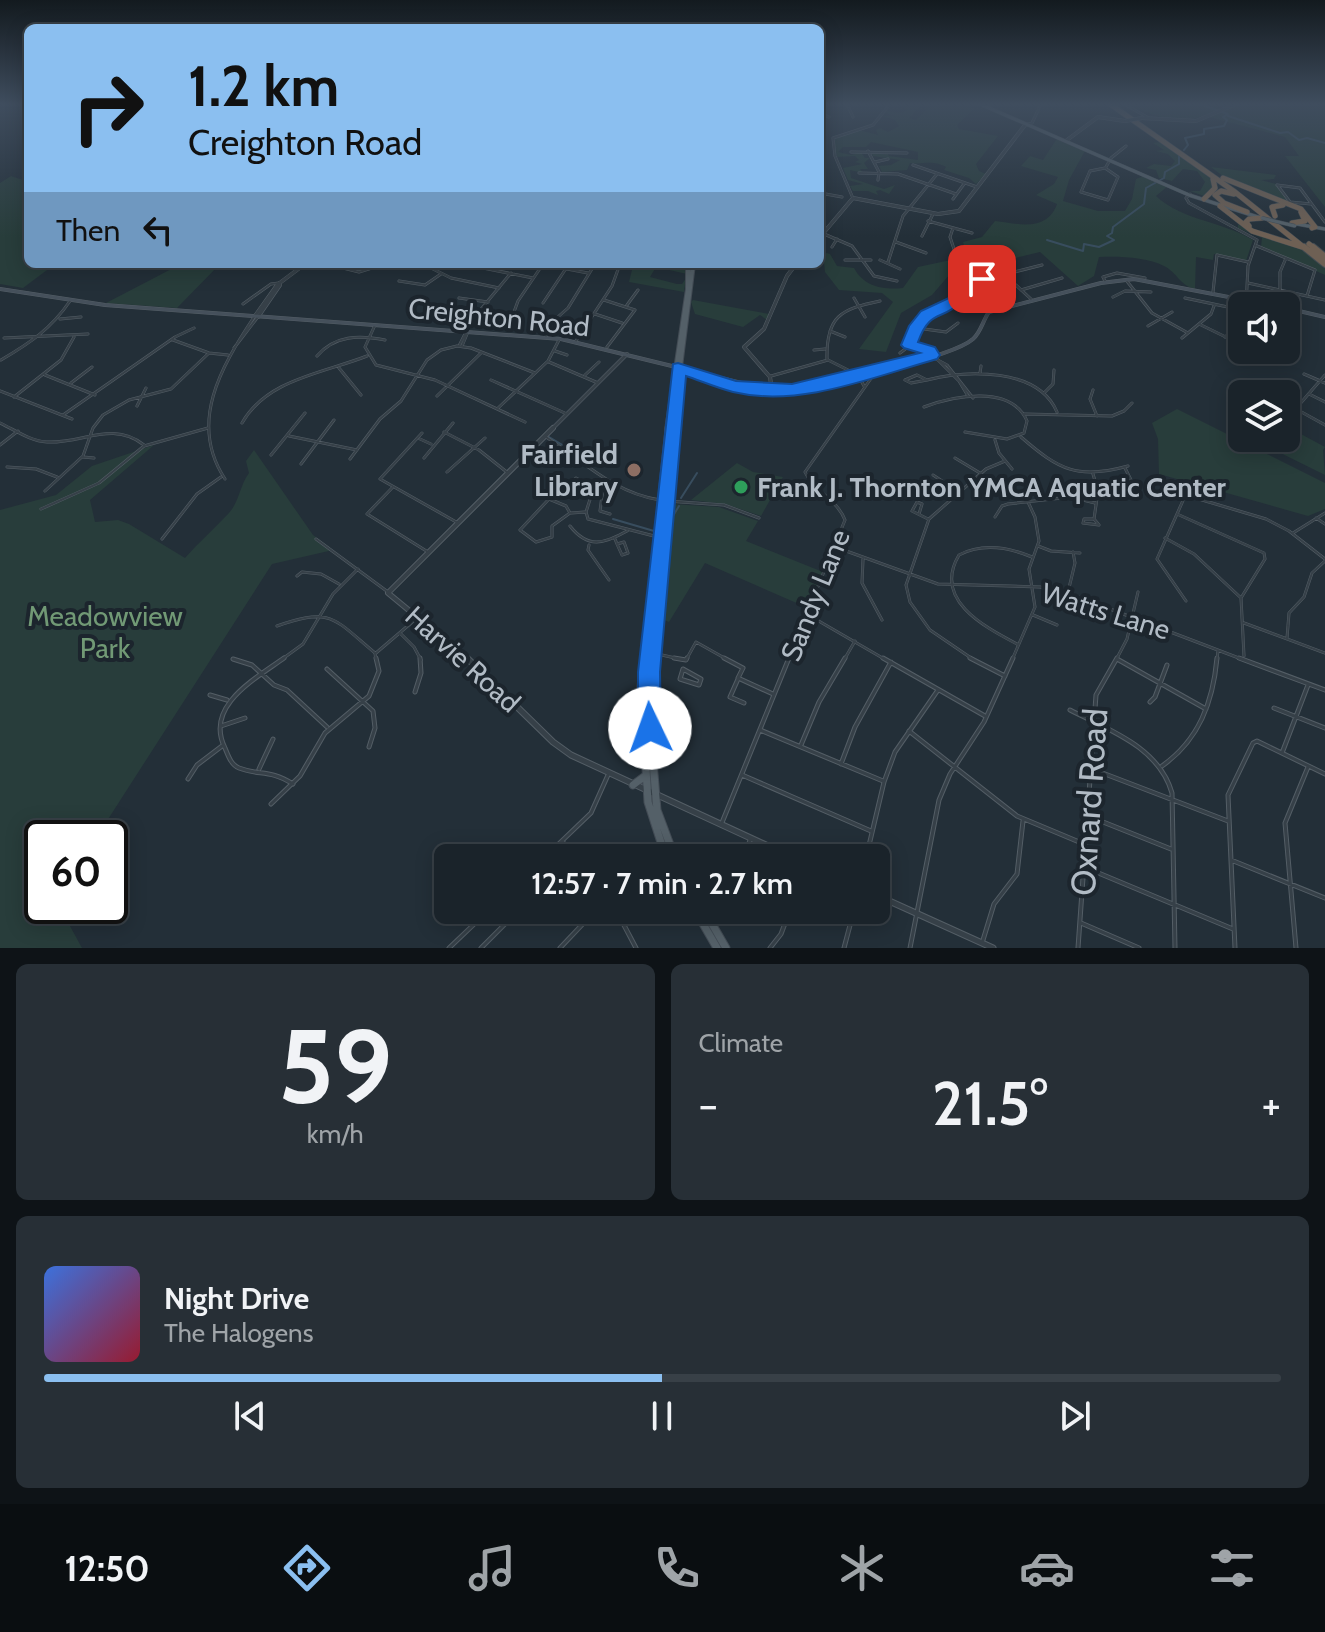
<!DOCTYPE html>
<html lang="en">
<head>
<meta charset="utf-8">
<style>
	body { margin:0; font-family:Cabin,sans-serif; background:#272f36; color:#f1f3f6; height:100vh; display:flex; flex-direction:column; font-size:30px; white-space:nowrap }
	* { box-sizing:border-box; margin:0 }
	p { font-size:26px; color:#9fa4a8 }
	.icon { flex:none; width:44px; height:44px; fill:none; stroke:currentColor; stroke-width:2; stroke-linecap:round; stroke-linejoin:round }
	.map { position:relative; height:948px; overflow:hidden }
	.details { display:flex; flex-direction:column; gap:16px; padding:16px; background:#0e1317; flex:1 }
	.details>* { flex:none }
	.banner { position:absolute; left:24px; top:24px; width:800px; height:244px; border-radius:12px; box-shadow:0 4px 20px #0003,0 0 0 2px #384047; background:#8bbff0; color:#111; overflow:hidden }
	.fabs { position:absolute; left:1228px; top:292px; display:grid; gap:16px }
	.fabs a { display:grid; place-items:center; width:72px; height:72px; border-radius:12px; background:#1a232a; box-shadow:0 4px 20px #0003,0 0 0 2px #384047; font-size:40px }
	.speed { position:absolute; left:24px; top:820px; display:flex; gap:16px; font-size:40px; font-weight:700; text-align:center }
	.speed>* { display:grid; place-content:center; width:104px; height:104px; border-radius:50%; background:#1a232a; box-shadow:0 4px 20px #0003,0 0 0 2px #384047; line-height:1 }
	.speed .limit { border:4px solid #111; border-radius:12px; background:#fff; color:#111 }
	.pin { position:absolute; display:grid; place-items:center; width:68px; height:68px; color:#fff; margin:-34px; border-radius:16px; box-shadow:0 4px 12px #0006 }
	.me { position:absolute; width:88px; margin:-44px; rotate:357deg; stroke-linejoin:round; filter:drop-shadow(0 0 6px #0008) }
	.turn { display:flex; align-items:center; gap:28px; height:168px; padding:0 32px; font-size:36px }
	.turn .icon { width:104px; height:104px; stroke-width:2.5 }
	.turn b { display:block; font-size:56px; line-height:68px }
	.then { display:flex; align-items:center; height:76px; padding:0 32px; background:#0003; gap:16px; font-size:30px }
	.big { font-size:60px; font-weight:600; line-height:1.1 }
	.details .card { flex:1; display:flex; flex-direction:column; justify-content:center; gap:12px; min-width:0; padding:0 28px; border-radius:12px; background:#272f36 }
	.details .dial { align-items:center; gap:0 }
	.dial b { font-size:104px; line-height:1 }
	.song { display:flex; align-items:center; gap:24px }
	.cover { width:96px; height:96px; border-radius:12px; background:linear-gradient(135deg,hsl(220 70% 55%),hsl(350 70% 35%)) }
	.played { height:8px; border-radius:4px; background:linear-gradient(90deg,#8bbff0 50%,#384047 50%) }
	.keys { display:flex; justify-content:space-around; direction:ltr }
	.heat { display:flex; justify-content:space-between; align-items:center; font-size:44px; direction:ltr }
	.details .tiles { flex:1; display:grid; gap:16px; grid-template-columns:1fr 1fr }
	.card:last-child { grid-column:span 2 }
	.trip { position:absolute; left:434px; top:844px; width:456px; height:80px; border-radius:12px; background:#1a232a; box-shadow:0 4px 20px #0003,0 0 0 2px #384047; font-weight:600; line-height:80px; text-align:center }
	.tabs { display:flex; height:128px; justify-content:space-around; align-items:center; background:#0a0e11; color:#9fa4a8 }
	.tabs .icon { width:56px; height:56px }
	.tabs .active { color:#8bbff0 }
	.tabs b { font-size:36px; color:#f1f3f6 }
	.map>svg:first-child { display:block }
	.green { fill:#283d3b }
	.lines { fill:none; stroke-linecap:round; stroke-linejoin:round }
	.stream { stroke:#384d5e; stroke-width:2 }
	.minor-far1-casing { stroke:#545e66; stroke-width:3 }
	.minor-casing { stroke:#545e66; stroke-width:5 }
	.tertiary-far2-casing { stroke:#545e66; stroke-width:4 }
	.tertiary-far1-casing { stroke:#545e66; stroke-width:6 }
	.tertiary-casing { stroke:#545e66; stroke-width:7 }
	.secondary-casing { stroke:#545e66; stroke-width:4 }
	.primary-far3-casing { stroke:#434c55; stroke-width:4 }
	.primary-far2-casing { stroke:#434c55; stroke-width:6 }
	.primary-far1-casing { stroke:#434c55; stroke-width:7 }
	.primary-casing { stroke:#434c55; stroke-width:9 }
	.motorway-far1-casing { stroke:#414b53; stroke-width:6 }
	.motorway-casing { stroke:#414b53; stroke-width:8 }
	.minor-far1 { stroke:#364048; stroke-width:2 }
	.minor { stroke:#364048; stroke-width:3 }
	.tertiary-far2 { stroke:#364048; stroke-width:3 }
	.tertiary-far1 { stroke:#364048; stroke-width:4 }
	.tertiary { stroke:#364048; stroke-width:5 }
	.secondary { stroke:#45505b; stroke-width:3 }
	.primary-far3 { stroke:#546068; stroke-width:3 }
	.primary-far2 { stroke:#546068; stroke-width:4 }
	.primary-far1 { stroke:#546068; stroke-width:5 }
	.primary { stroke:#546068; stroke-width:7 }
	.motorway-far1 { stroke:#6e6054; stroke-width:5 }
	.motorway { stroke:#6e6054; stroke-width:6 }
	.tertiary-bridge-casing { stroke:#545e66; stroke-width:4; stroke-linecap:butt }
	.primary-bridge-casing { stroke:#434c55; stroke-width:4; stroke-linecap:butt }
	.tertiary-bridge { stroke:#364048; stroke-width:3 }
	.primary-bridge { stroke:#546068; stroke-width:3 }
	.route { fill:#1a73e8; stroke:#114b97; stroke-width:2 }
	.education-dot { fill:#8d6e63; stroke:#1c252d; stroke-width:3 }
	.leisure-dot { fill:#2e9e5b; stroke:#1c252d; stroke-width:3 }
	.labels { text-anchor:middle; dominant-baseline:central; stroke-width:8; stroke-linejoin:round; paint-order:stroke }
	.street-label { font-size:28px; fill:#b1bbc5; stroke:#1c252d }
	.poi-label { font-size:28px; font-weight:bold; fill:#b1bbc5; stroke:#1c252d; text-anchor:end }
	.park-label { font-size:28px; fill:#719975; stroke:#1c252d }
	.near-street-label { font-size:34px; fill:#b1bbc5; stroke:#1c252d }
</style>
</head>
<body>
<div class="map">
<svg width="1325" height="948" viewBox="0 0 1325 948">
	<rect width="100%" height="100%" fill="#232f38"/>
	<path class="green" d="M914 104 920 106 909 118 916 120 932 104 975 108 957 125 959 129 998 136 976 164 979 171 986 174 976 184 969 178 944 170 946 167C932 159 923 165 910 163L907 170 882 172 879 166 891 165 900 160 873 156 871 152 886 151 889 156 918 160V152L871 142 866 147H843L838 152 851 155 861 152 865 158H870L864 163 868 169H860L863 173 850 170 851 178 884 189 895 185 889 194 880 190 876 191 878 195 868 191H853L850 186 863 184 848 180 843 168 862 164 855 162 859 160 855 156 837 157 834 139 859 130 878 135 876 130 880 128 888 132 899 126 895 120 882 116H894L885 113 886 111 901 113 907 110 904 107Z
		M1126 104H1194L1219 108C1186 130 1158 117 1126 104Z
		M1325 104V207L1285 156H1299L1285 137 1209 117 1237 105Z
		M1058 137 1086 149 1069 180 1063 201 1098 211H1125L1132 199 1136 179 1144 176 1168 186 1156 196C1183 221 1222 221 1253 240L1246 261 1214 254 1213 260 1196 257 1195 289C1179 285 1178 273 1164 266 1147 257 1119 256 1099 257L1094 276 1078 286 1040 252 950 274 932 295 901 313 886 352 859 349 893 302 882 293 839 290 825 272 823 252 830 254 837 266 854 268C864 287 884 290 903 288L918 267 960 258 966 253 963 242 982 237 995 221C1019 224 1047 232 1057 204L1036 195 1054 184 1058 177 1021 166 1030 156 1043 160Z
		M1159 142 1209 176 1213 186 1204 196 1190 191H1200L1205 182 1197 171 1183 169 1172 181 1159 178 1156 170 1146 168 1154 164 1171 166 1175 161 1168 154 1156 151 1164 150 1153 143Z
		M1211 167 1276 175 1274 179 1261 180 1276 184 1287 200 1298 206 1228 180Z
		M11 176 23 180 28 178V264H55L23 288 0 284V183Z
		M1238 224 1253 233 1304 250 1325 268V275L1261 246 1262 238 1238 228Z
		M181 264H220L177 308 106 303Z
		M628 264H687V274L656 267 650 277 677 284H682L686 278 684 292 629 282 633 266Z
		M693 300 769 314 767 320 760 315 743 327 695 314 691 302Z
		M1177 409 1325 483V509L1308 516 1159 474 1158 439 1152 423Z
		M1286 426 1325 447 1323 450 1325 475 1250 438H1286Z
		M154 445 90 500 95 522 118 520 129 524 185 558C199 542 215 528 229 513 239 502 240 485 249 473L246 461 254 450 313 535 333 550 272 564 96 838H42V906H59L82 948H0V510L56 495 92 466Z
		M737 463 753 472 783 477 761 516 725 504 691 500Z
		M671 504 719 507 758 521 746 541 823 572 808 608 705 563 669 622 657 617Z"/>
	<g class="lines">
		<path class="stream" d="M1228 116 1280 133 1288 132 1299 140 1307 138 1325 143
			M1184 150 1188 145 1185 138 1204 134V129L1224 126 1227 120 1223 117 1228 114 1199 104
			M1047 240 1083 251 1084 244 1099 247 1114 240 1107 236 1112 233 1113 227 1144 204 1146 188 1164 178 1165 172 1179 164V154
			M549 437 576 453
			M681 498 697 473
			M613 519 654 531
			M667 526 679 506"/>
		<g class="minor-far1-casing">
			<path id="minor-far1" d="M847 104 853 117
				M1124 104 1147 117
				M820 114 829 117
				M1032 123 1041 104
				M868 151 879 172 878 180
				M851 152 907 153
				M875 162 888 159
				M913 165 977 187
				M1106 167 1111 158 1126 146
				M1105 168 1118 177 1108 200 1081 192 1090 171Z
				M859 173 898 174 956 194
				M1277 185 1300 188 1325 222
				M1278 186 1290 202 1311 204
				M820 193 842 197
				M1190 194 1186 198 1189 203 1257 240 1248 266 1246 306
				M852 196 835 156 833 138 873 125 890 104
				M953 199 964 184
				M820 203 825 194
				M928 221 972 233
				M953 228 950 237 954 249
				M824 234 852 246 874 276 897 281
				M922 236 933 214
				M896 242 926 253
				M1257 246 1315 270 1307 296
				M832 247 837 239
				M845 260H871
				M880 260 900 269
				M888 262 903 216 937 174
				M327 264 359 272 385 264
				M423 264 451 278 499 288
				M1006 264 1014 271
				M478 267 533 278
				M567 269 588 273
				M1005 275 1031 299
				M1126 280 1152 313 1188 333
				M399 281 425 285 441 274
				M979 281 996 295
				M1105 281 1103 277 1117 273 1145 278
				M1248 283 1325 300
				M1021 290 1062 278
				M1280 290V272L1286 258
				M1213 292 1217 255 1248 262
				M1113 297 1125 291 1151 292
				M459 298 488 302
				M854 298 865 317
				M957 298 971 307
				M1185 298 1242 310
				M604 300 635 310 607 347
				M543 303 569 264
				M243 304 271 284 279 283
				M627 305 638 290
				M595 314 622 323
				M60 319 81 317
				M511 320 518 301 543 264
				M1199 324 1236 342
				M375 325 365 347 376 365 435 380 525 422
				M1148 326 1172 312
				M917 328 946 332 958 323
				M830 331 845 337
				M546 336 551 323 568 308 595 264
				M1225 337 1242 322
				M4 338 88 334
				M1182 338 1211 314 1214 306
				M173 340 209 353 228 355
				M576 341 612 286 620 264
				M910 345 947 365 973 398
				M459 346 472 320 511 273
				M462 346 467 334
				M234 348 257 318
				M814 350 825 349
				M555 351 567 355
				M900 353 908 347 922 318 954 301 967 284 1042 265
				M317 356C335 335 359 335 385 340
				M934 356 959 381 968 396
				M827 359C826 316 841 309 880 301
				M1 360C30 343 51 329 70 301
				M549 362 598 383
				M339 368 361 395
				M980 373 981 366
				M1304 374 1325 383
				M45 375 95 395
				M585 375 599 362
				M917 375 927 380 911 383 905 380Z
				M771 376 828 360 858 375 864 386
				M491 380 567 414
				M927 380C966 370 1038 367 1057 412
				M71 383 92 367
				M1093 390 1090 399 1097 416
				M0 391 72 419
				M1044 393 1053 384 1054 370
				M1309 394 1325 402
				M437 396 481 353
				M14 397 61 360 74 337
				M137 406 146 388
				M924 407C953 396 1011 384 1027 421L1024 433 1007 439 965 432
				M497 409 548 361 559 340
				M1296 409 1325 425
				M1024 414 1112 416 1124 411 1132 403
				M63 415 175 337 194 328
				M1286 420 1325 375
				M0 423C15 430 30 441 47 442 82 444 112 420 144 445
				M242 423C267 379 324 373 367 356
				M444 432 479 450 508 473
				M422 433 380 479 458 523
				M289 436 357 450
				M546 437C583 461 614 493 660 500
				M1021 437C1059 470 1078 480 1128 466
				M420 439 431 444
				M995 440 999 453 1012 469
				M0 445 18 431
				M271 455 305 413
				M83 457 94 458
				M424 458 453 423
				M955 458 980 473
				M350 459 380 419 401 401 427 360 441 350 457 346 471 348 535 373
				M301 464 334 420
				M7 467 36 469 57 477
				M1125 468 1131 480
				M447 472 485 438
				M1093 474 1098 491 1094 519
				M933 475 959 492
				M225 479C188 423 221 367 254 317
				M571 483 576 478 595 488
				M612 483 593 490 586 512 588 519 654 536
				M562 485 579 496 590 495
				M392 488 367 514 428 552
				M603 488 600 511 610 514
				M1165 489 1266 519 1289 531 1325 559
				M45 491 83 456 93 428 103 415 129 400 171 389 209 353
				M1185 496 1157 559 1186 601
				M549 499 566 506 570 513 552 526V537L536 542 520 530Z
				M667 501 724 505 759 518
				M41 509 99 483 144 446 208 428
				M571 513 585 512
				M919 514 922 504 917 502 912 511 928 519
				M1177 514 1264 553 1265 559 1241 598 1244 656
				M995 517 1002 506 1008 504 1071 497 1095 503
				M1316 518 1325 524
				M1084 519H1094L1099 525 1083 523Z
				M570 526C588 549 604 544 627 531
				M1293 533 1325 513
				M1165 538 1194 554 1240 597
				M162 539 197 494 221 477
				M316 539 388 592
				M615 539 617 544
				M624 542 628 553 622 555 617 544Z
				M589 545 588 550 609 580
				M1038 546 1051 551 1080 553
				M835 547 938 584 1040 587 1068 593 1244 660
				M863 559 862 583 882 620
				M297 576 302 572 321 574 339 584
				M1068 592 1075 563 1073 552
				M1033 615 1057 625
				M810 616 886 660
				M1244 623 1325 653
				M277 626C332 607 333 618 375 653L376 660
				M400 633 414 647 421 660
				M1287 638 1289 613 1304 597 1312 573 1325 561
				M1017 644C985 627 932 600 959 555 982 543 1008 547 1032 557
				M376 653 417 618
				M653 653 684 660
				M281 660 303 644 333 594 358 569
				M686 660 696 642 728 660
				M788 660 845 520C837 499 814 492 805 472L877 370
				M844 660 855 641
				M974 660 930 630 910 602 906 585 929 519 986 469 1005 461
				M1012 660 1035 607 1029 569 1039 541 1035 517 1028 502
				M1116 660 1127 639 1138 592
				M1217 660 1218 650"/>
		</g>
		<g class="minor-casing">
			<path id="minor" d="M284 658C255 679 204 706 225 748 228 755 231 765 239 768 260 776 269 769 293 784
				M674 658 686 660 687 658
				M724 658 743 668 738 678 773 694
				M883 658 985 716
				M970 658 1005 676
				M1239 658 1325 690
				M233 659 252 665 274 685 287 690 327 727
				M1117 659 1206 709
				M327 669 373 711 375 728 369 747
				M683 669 701 679 699 685 680 679Z
				M738 679 730 697 744 703
				M415 692 421 673 420 658
				M210 695 227 700
				M1150 702 1155 697 1167 665
				M1274 708 1325 728
				M1070 710C1109 730 1159 747 1172 793L1175 948
				M221 726 245 718
				M760 730 883 781
				M909 731 1017 816 1084 844
				M801 745 819 702 845 658
				M1282 753 1308 685
				M841 764 855 727 891 662
				M1162 766C1199 740 1213 702 1217 658
				M259 769 273 739
				M1092 769 1228 821
				M742 775 871 831
				M188 779 197 765 222 746
				M271 804 300 776 325 733 369 696 379 671 376 658
				M1088 816 1171 849
				M721 825 789 658
				M562 841 575 858
				M544 858 591 813 608 775
				M744 858 750 840
				M866 858 884 782 895 752 938 690
				M1231 860 1325 898
				M1084 867 1233 929
				M616 910 636 948
				M1081 923 1139 948
				M983 940 994 904 1017 874 1023 821
				M449 948 489 910
				M481 948 519 910
				M560 948 596 910
				M770 948 781 934 790 910
				M844 948 854 910
				M910 948 939 800 950 774 984 722 1013 658
				M1078 948 1096 695 1117 658
				M1235 948 1228 795 1253 743 1257 741 1325 774
				M1296 948 1285 823 1308 767"/>
		</g>
		<g class="tertiary-far2-casing">
			<path id="tertiary-far2" d="M1142 118 1196 121 1236 104
				M1067 140 1098 117 1125 121
				M820 237 853 198 938 214 959 211 1025 125 1030 124
				M255 316 277 285 305 264
				M258 317 280 285
				M772 391 770 377 744 347 764 329 787 276 796 264
				M551 430 627 354"/>
		</g>
		<g class="tertiary-far1-casing">
			<path id="tertiary-far1" d="M469 660 388 593 553 428"/>
		</g>
		<g class="tertiary-casing">
			<path id="tertiary" d="M467 658 553 742 571 755 794 858
				M876 895 993 948"/>
		</g>
		<g class="secondary-casing">
			<path id="secondary" d="M0 289 105 305 199 312
				M1286 308 1325 317
				M199 312 561 339 758 387H798L854 376
				M680 369 748 389
				M781 390C816 386 950 359 973 339 981 332 983 320 989 312L1101 283 1134 279 1276 306"/>
		</g>
		<g class="primary-far3-casing">
			<path id="primary-far3" d="M980 104 1189 195 1261 218
				M1297 224 1325 229"/>
		</g>
		<g class="primary-far2-casing">
			<path id="primary-far2" d="M667 430 688 289V264
				M672 430 693 264"/>
		</g>
		<g class="primary-far1-casing">
			<path id="primary-far1" d="M644 660 668 428
				M650 660 672 428"/>
		</g>
		<g class="primary-casing">
			<path id="primary" d="M644 658 641 687 648 802 666 858
				M650 658 647 689 657 810 675 858
				M633 785 645 776
				M695 910 717 948
				M704 910 726 948"/>
		</g>
		<g class="motorway-far1-casing">
			<path id="motorway-far1" d="M1110 104 1235 192 1306 249
				M1223 178 1301 209 1315 227 1312 228
				M1234 194 1221 191 1215 195 1224 203 1247 212
				M1204 199 1215 188 1213 179
				M1220 206 1252 231 1302 247
				M1275 216 1272 207 1283 205
				M1292 223 1305 221 1301 212
				M1249 226 1246 222 1249 219 1262 218
				M1309 244 1315 249"/>
		</g>
		<g class="motorway-casing">
			<path id="motorway" d="M1304 247 1325 264
				M1313 247 1325 257"/>
		</g>
		<use href="#minor-far1" class="minor-far1"/>
		<use href="#minor" class="minor"/>
		<use href="#tertiary-far2" class="tertiary-far2"/>
		<use href="#tertiary-far1" class="tertiary-far1"/>
		<use href="#tertiary" class="tertiary"/>
		<use href="#secondary" class="secondary"/>
		<use href="#primary-far3" class="primary-far3"/>
		<use href="#primary-far2" class="primary-far2"/>
		<use href="#primary-far1" class="primary-far1"/>
		<use href="#primary" class="primary"/>
		<use href="#motorway-far1" class="motorway-far1"/>
		<use href="#motorway" class="motorway"/>
		<g class="tertiary-bridge-casing">
			<path id="tertiary-bridge" d="M1125 121 1142 118"/>
		</g>
		<g class="primary-bridge-casing">
			<path id="primary-bridge" d="M1262 218 1295 226"/>
		</g>
		<use href="#tertiary-bridge" class="tertiary-bridge"/>
		<use href="#primary-bridge" class="primary-bridge"/>
	</g>
	<linearGradient id="sky" x2="0" y2="1"><stop stop-color="#131a1f"/><stop offset="0.44" stop-color="#3f4d5e"/><stop offset="1" stop-color="#3f4d5e" stop-opacity="0"/></linearGradient>
	<rect width="1325" height="237" fill="url(#sky)"/>
	<path class="route" d="M982 275 990 279C984 284 979 285 972 288 966 292 965 298 960 303 941 321 930 309 918 342L935 347 940 355 937 359C873 377 800 408 733 392 717 388 701 381 686 376L660 672 661 728 658 736 650 739 641 736 638 728V672L673 364 678 363 736 381 792 384 920 353 904 348 901 345 909 326 921 311 949 298 959 283Z"/>
	<circle class="education-dot" cx="634" cy="470" r="8"/>
	<circle class="leisure-dot" cx="741" cy="487" r="8"/>
	<g class="labels">
		<g class="street-label">
			<text transform="translate(499 317) rotate(6)">Creighton Road</text>
			<text transform="translate(815 595) rotate(-68)">Sandy Lane</text>
			<text transform="translate(1106 611) rotate(17)">Watts Lane</text>
			<text transform="translate(463 659) rotate(42)">Harvie Road</text>
		</g>
		<g class="poi-label">
			<text x="618" y="454">Fairfield<tspan x="618" dy="32">Library</tspan></text>
			<text x="757" y="487" text-anchor="start">Frank J. Thornton YMCA Aquatic Center</text>
		</g>
		<g class="park-label">
			<text x="105" y="616">Meadowview<tspan x="105" dy="32">Park</tspan></text>
		</g>
		<g class="near-street-label">
			<text transform="translate(1089 802) rotate(-86)">Oxnard Road</text>
		</g>
	</g>
</svg>
<div class="fabs">
<a><svg class="icon" aria-label="sound" viewBox="0 0 24 24"><path d="M4 9h4l5-4v14l-5-4H4zM17 9q2 3 0 6"/></svg></a>
<a><svg class="icon" aria-label="layers" viewBox="0 0 24 24"><path d="M12 4l9 5-9 5-9-5zM3 14l9 5 9-5"/></svg></a>
</div>
<div class="speed"><div class="limit">60</div></div>
<div class="pin" style="left:982px;top:279px;background:#d93025"><svg class="icon" aria-label="arrive" viewBox="0 0 24 24"><path d="M6 21V4h12l-3 4 3 4H6"/></svg></div>
<svg class="me" style="left:650px;top:728px" viewBox="-20 -20 40 40"><circle r="19" fill="#fff"/><path d="M0-13L10 11 0 6-10 11z" fill="#1a73e8"/></svg>
<div class="trip">12:57 · 7 min · 2.7 km</div>
<div class="banner">
<div class="turn"><svg class="icon" aria-label="right" viewBox="0 0 24 24"><path d="M7 20v-9h11M14 6l5 5-5 5"/></svg><div><b>1.2 km</b>Creighton Road</div></div>
<div class="then">Then<svg class="icon" aria-label="left" viewBox="0 0 24 24"><path d="M17 20v-9H6M10 6l-5 5 5 5"/></svg></div>
</div>
</div>
<section class="details">
<div class="tiles">
<div class="card dial"><b>59</b><p>km/h</p></div>
<div class="card"><p>Climate</p>
<div class="heat"><a>−</a><b class="big">21.5°</b><a>+</a></div>
</div>
<div class="card">
<div class="song"><i class="cover"></i><div><b>Night Drive</b><p>The Halogens</p></div></div>
<div class="played"></div>
<div class="keys"><svg class="icon" aria-label="previous" viewBox="0 0 24 24"><path d="M18 5L8 12l10 7zM5 5v14"/></svg><svg class="icon" aria-label="pause" viewBox="0 0 24 24"><path d="M8 5v14M16 5v14"/></svg><svg class="icon" aria-label="next" viewBox="0 0 24 24"><path d="M6 5l10 7-10 7zM19 5v14"/></svg></div>
</div>
</div>
</section>
<nav class="tabs">
<b>12:50</b>
<svg class="icon active" aria-label="directions" viewBox="0 0 24 24"><path d="M12 3l9 9-9 9-9-9zM9 14v-3h6M13 9l2 2-2 2"/></svg>
<svg class="icon" aria-label="music" viewBox="0 0 24 24"><path d="M9 18V5l10-2v13"/><circle cx="6" cy="18" r="3"/><circle cx="16" cy="16" r="3"/></svg>
<svg class="icon" aria-label="phone" viewBox="0 0 24 24"><path d="M5 4h4l2 5-3 2q2 4 5 5l2-3 5 2v4C11 20 4 13 5 4z"/></svg>
<svg class="icon" aria-label="climate" viewBox="0 0 24 24"><path d="M12 3v18M4 7l16 10M4 17L20 7"/></svg>
<svg class="icon" aria-label="car" viewBox="0 0 24 24"><path d="M5 17H2v-5l4-1 3-4h7l3 4 3 1v5h-3M9 17h6M6 11h13"/><circle cx="7" cy="17" r="2"/><circle cx="17" cy="17" r="2"/></svg>
<svg class="icon" aria-label="filters" viewBox="0 0 24 24"><path d="M4 7h16M4 17h16"/><circle cx="9" cy="7" r="2"/><circle cx="15" cy="17" r="2"/></svg>
</nav>
</body>
</html>
